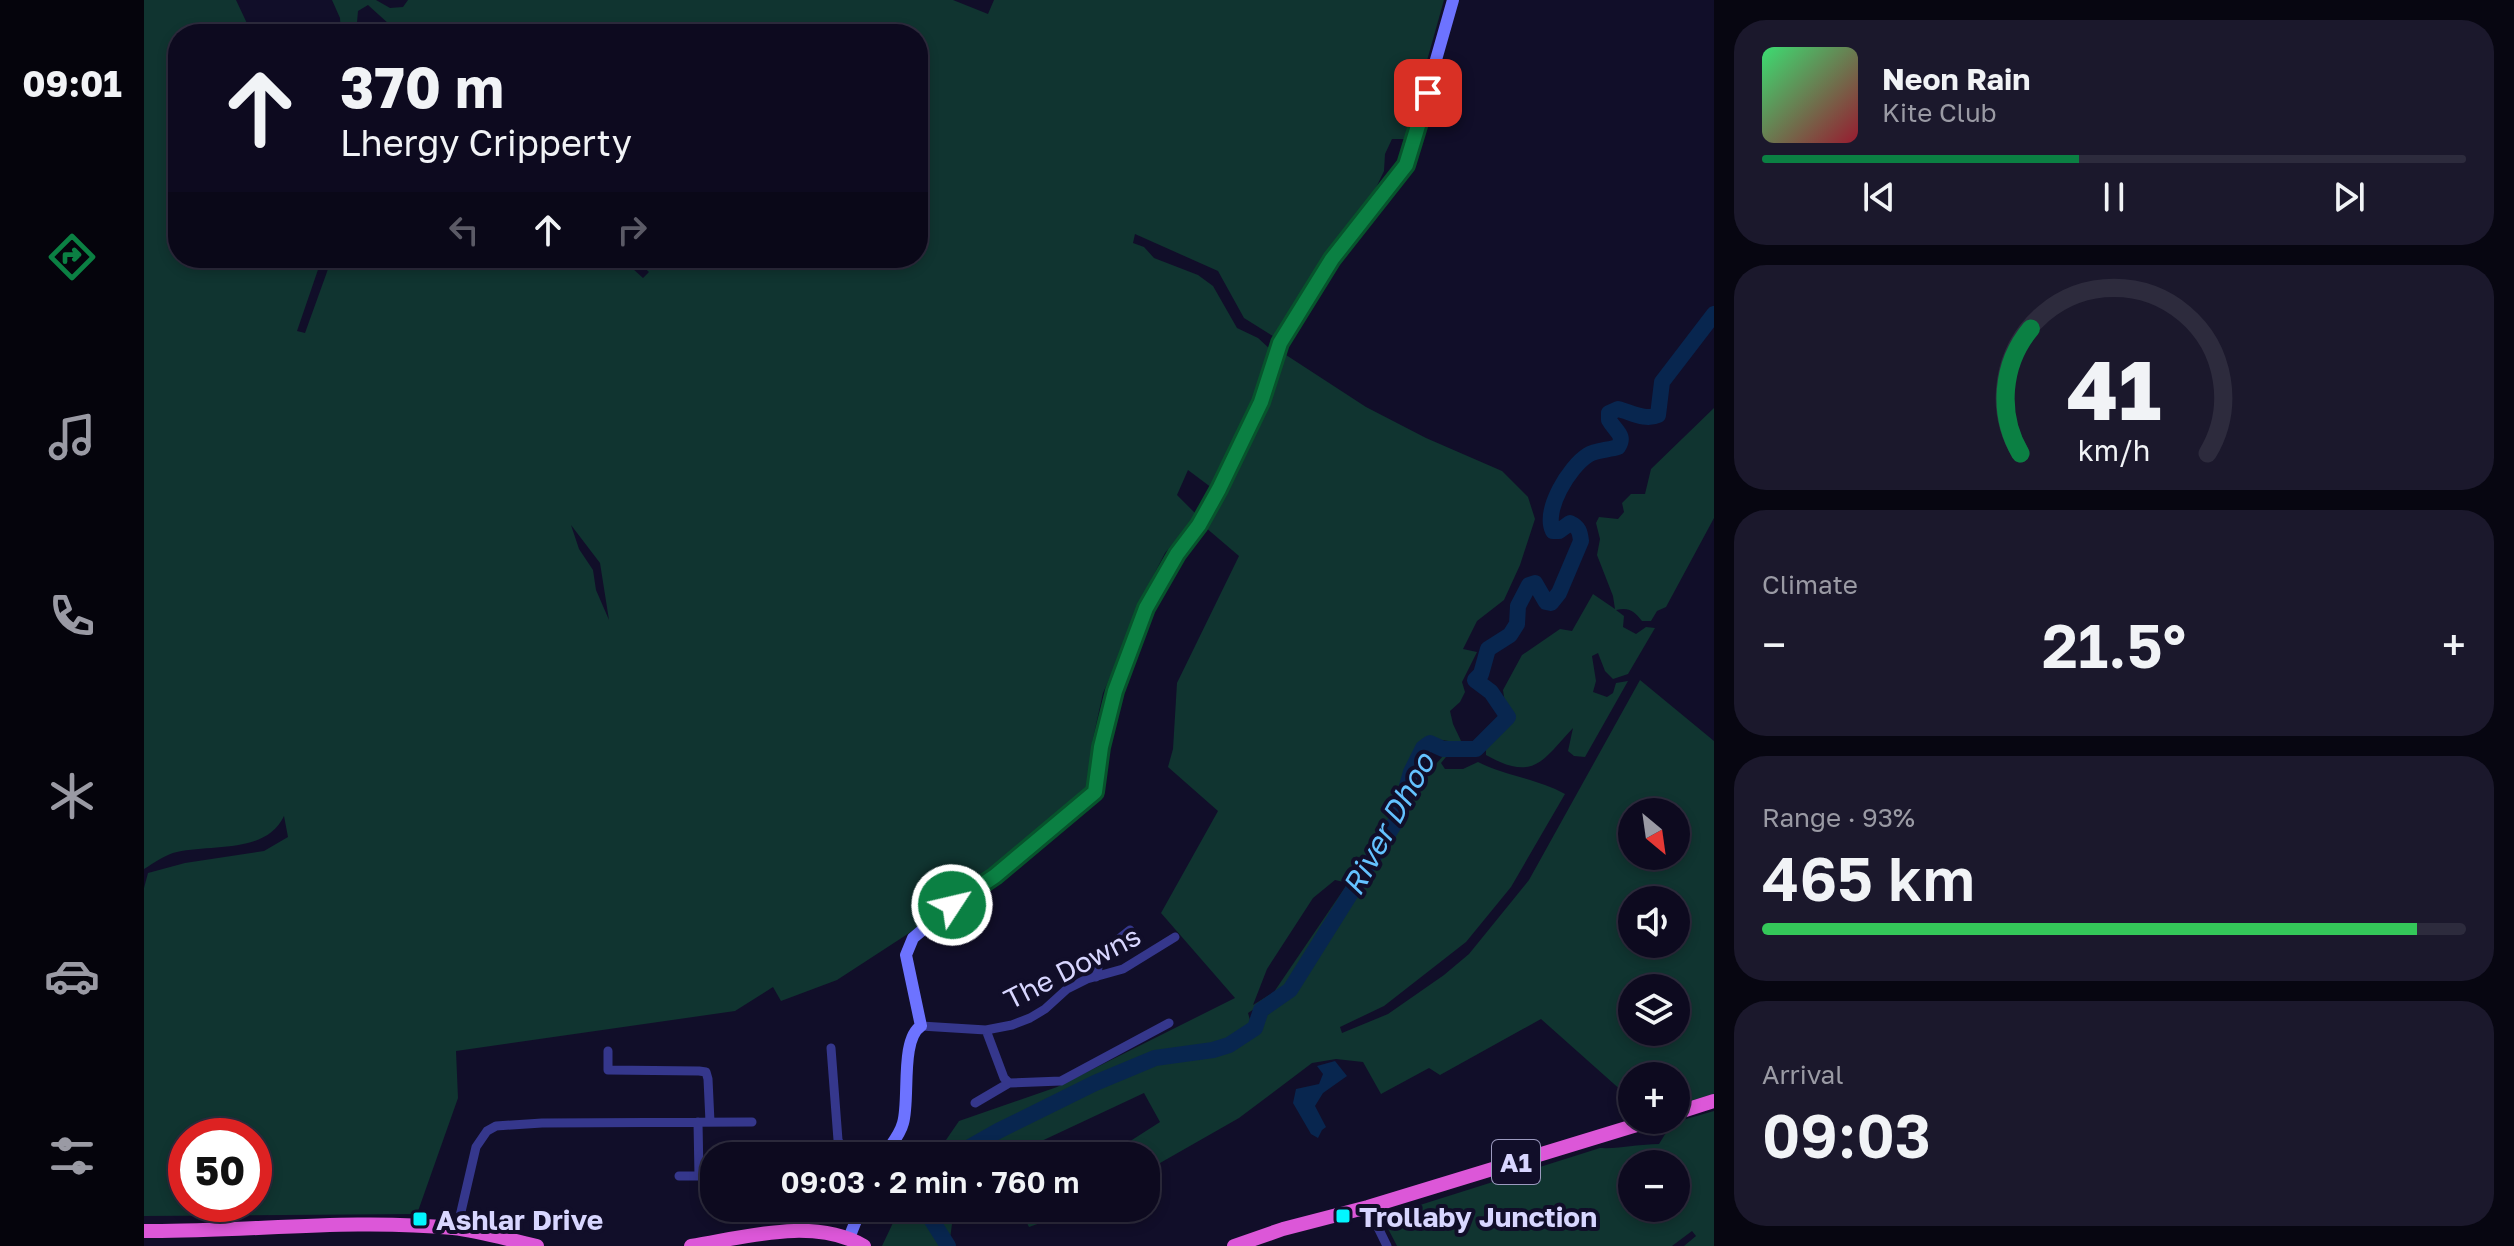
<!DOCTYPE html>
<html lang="en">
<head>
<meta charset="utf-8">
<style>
	body { margin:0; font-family:"Golos Text",sans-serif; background:#1b182c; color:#f1f3f6; height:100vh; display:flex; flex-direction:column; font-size:30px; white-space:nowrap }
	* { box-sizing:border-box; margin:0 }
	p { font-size:26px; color:#9a9aa4 }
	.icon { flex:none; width:44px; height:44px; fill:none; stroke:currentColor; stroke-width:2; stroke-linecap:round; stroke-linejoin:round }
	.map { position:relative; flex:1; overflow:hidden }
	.drawer { display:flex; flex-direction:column; gap:20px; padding:20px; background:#070611; width:800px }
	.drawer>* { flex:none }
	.guide { position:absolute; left:24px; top:24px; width:760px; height:244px; border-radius:32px; box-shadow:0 4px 12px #0003,0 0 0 2px #2d2b3d; background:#0d0a1f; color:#f1f3f6; overflow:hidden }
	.needle { width:52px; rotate:151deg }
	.buttons { position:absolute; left:1474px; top:798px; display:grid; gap:16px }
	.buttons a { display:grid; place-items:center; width:72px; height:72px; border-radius:50%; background:#0d0a1f; box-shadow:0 4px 12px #0003,0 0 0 2px #2d2b3d; font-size:40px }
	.speed { position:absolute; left:24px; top:1118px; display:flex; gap:16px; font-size:40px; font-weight:700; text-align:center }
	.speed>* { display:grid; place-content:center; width:104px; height:104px; border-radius:50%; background:#0d0a1f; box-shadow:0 4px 12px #0003,0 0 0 2px #2d2b3d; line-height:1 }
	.speed .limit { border:12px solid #d22; background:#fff; color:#111 }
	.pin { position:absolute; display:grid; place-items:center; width:68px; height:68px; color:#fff; margin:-34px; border-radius:16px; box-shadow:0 4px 12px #0006 }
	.me { position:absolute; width:88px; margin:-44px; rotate:55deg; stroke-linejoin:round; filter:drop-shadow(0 0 6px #0008) }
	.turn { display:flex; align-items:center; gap:28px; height:168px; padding:0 40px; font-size:36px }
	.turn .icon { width:104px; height:104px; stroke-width:2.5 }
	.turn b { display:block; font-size:56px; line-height:68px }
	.lanes { display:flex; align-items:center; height:76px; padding:0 40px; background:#0003; justify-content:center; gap:40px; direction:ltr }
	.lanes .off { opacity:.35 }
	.big { font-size:60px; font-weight:600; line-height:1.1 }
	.drawer .tile { flex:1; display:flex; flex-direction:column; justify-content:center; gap:12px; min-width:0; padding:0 28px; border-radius:32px; background:#1b182c }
	.drawer .dial { align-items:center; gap:0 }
	.dial svg { height:208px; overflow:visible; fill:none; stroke:#2d2b3d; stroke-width:7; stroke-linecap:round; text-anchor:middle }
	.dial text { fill:#f1f3f6; stroke:none }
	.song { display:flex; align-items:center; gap:24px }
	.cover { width:96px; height:96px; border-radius:12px; background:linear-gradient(135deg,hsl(140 70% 55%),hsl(350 70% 35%)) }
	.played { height:8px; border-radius:4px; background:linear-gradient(90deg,#0b8043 45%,#2d2b3d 45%) }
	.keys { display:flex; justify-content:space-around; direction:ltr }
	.heat { display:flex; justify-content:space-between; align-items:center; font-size:44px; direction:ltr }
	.charge { height:12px; border-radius:6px; background:linear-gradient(90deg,#34c759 93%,#2d2b3d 0) }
	.trip { position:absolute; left:556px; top:1142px; width:460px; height:80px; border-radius:32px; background:#0d0a1f; box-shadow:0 4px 12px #0003,0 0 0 2px #2d2b3d; font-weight:600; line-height:80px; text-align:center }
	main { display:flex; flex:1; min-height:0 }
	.dock { display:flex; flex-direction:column; width:144px; justify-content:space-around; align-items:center; background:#05040c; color:#9a9aa4 }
	.dock .icon { width:56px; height:56px }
	.dock .current { color:#0b8043 }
	.dock b { font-size:36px; color:#f1f3f6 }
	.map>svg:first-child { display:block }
	.green { fill:#103430; fill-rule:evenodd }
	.water { fill:#08264f }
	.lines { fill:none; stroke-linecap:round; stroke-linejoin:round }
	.river { stroke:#08264f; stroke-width:16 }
	.minor { stroke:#35378c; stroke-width:9 }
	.secondary { stroke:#6d73ff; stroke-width:12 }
	.trunk { stroke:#dc57d8; stroke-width:14 }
	.route-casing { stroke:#07532c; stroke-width:20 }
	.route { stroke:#0b8043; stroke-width:14 }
	.poi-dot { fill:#02f6ff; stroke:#110e29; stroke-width:3 }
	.labels { text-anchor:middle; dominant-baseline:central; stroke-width:8; stroke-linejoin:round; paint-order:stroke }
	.shield { fill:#110e29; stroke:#9c9abf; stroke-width:2 }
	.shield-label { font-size:26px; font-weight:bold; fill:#d8d6ff }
	.street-label { font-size:28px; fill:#d8d6ff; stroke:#110e29 }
	.poi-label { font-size:28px; font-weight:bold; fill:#d8d6ff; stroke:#110e29; text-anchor:start }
	.water-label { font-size:30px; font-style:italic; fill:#64c2ff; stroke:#110e29 }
</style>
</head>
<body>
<main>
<nav class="dock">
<b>09:01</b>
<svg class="icon current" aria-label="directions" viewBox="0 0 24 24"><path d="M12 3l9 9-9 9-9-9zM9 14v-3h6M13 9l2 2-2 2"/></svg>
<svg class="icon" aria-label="music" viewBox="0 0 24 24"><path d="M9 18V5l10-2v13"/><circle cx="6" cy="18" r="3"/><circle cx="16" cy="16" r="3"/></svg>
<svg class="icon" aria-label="phone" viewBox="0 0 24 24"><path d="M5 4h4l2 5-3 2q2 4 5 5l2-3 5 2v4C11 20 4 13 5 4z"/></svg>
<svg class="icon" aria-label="climate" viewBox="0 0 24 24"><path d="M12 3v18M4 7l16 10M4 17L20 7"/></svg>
<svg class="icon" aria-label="car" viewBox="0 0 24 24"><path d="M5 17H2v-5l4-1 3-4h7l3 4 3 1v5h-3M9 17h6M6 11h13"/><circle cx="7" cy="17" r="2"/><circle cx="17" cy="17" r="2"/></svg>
<svg class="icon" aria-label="filters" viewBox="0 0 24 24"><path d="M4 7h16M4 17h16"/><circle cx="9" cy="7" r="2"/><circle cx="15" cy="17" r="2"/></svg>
</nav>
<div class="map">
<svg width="1570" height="1246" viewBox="0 0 1570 1246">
	<rect width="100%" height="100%" fill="#110e29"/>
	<path class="green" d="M0 0H92L108 34H34V258H178L153 331 161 333 188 258H477L499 278 505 272 490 258H774V34H256L224 5 214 11 212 34H197L196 18 188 0H232L246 8 259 7 264 0H809L844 14 850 0H1300L1261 139H1248L1241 154 1240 171 1229 194 1192 241 1132 338 1100 318 1074 271 991 234 989 243 1000 247 1010 258 1054 275 1069 286 1093 328 1114 338 1127 350 1111 399 1068 488 1044 470 1033 495 1053 515 1021 553 990 613 989 625 959 693 948 743 944 789 776 926 693 980 637 1001 629 987 591 1011 312 1051 314 1098 273 1214 0 1216V888L4 873 41 863 120 851 144 837 140 816C122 854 69 844 33 852 22 854 10 863 0 869ZM427 525 456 563 465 620 452 590 449 570 435 549ZM42 1136H110V1204H42Z
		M1139 353 1222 407 1282 438 1358 471 1384 497 1391 519 1376 565 1360 600 1333 621 1319 649 1333 652 1318 682 1321 692 1316 702 1306 711 1309 724 1318 743 1284 738C1261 760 1259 792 1248 820L1139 990 1104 1013 1106 1020 1122 1016 1147 997 1267 803 1284 764H1292L1299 756 1302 757 1297 763 1301 769H1319L1334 762C1362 776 1394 779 1421 794L1367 887 1322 942 1240 1006 1196 1027 1198 1033 1244 1014 1300 975 1325 954 1385 880 1496 680 1570 741V1094L1532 1105V1076H1488V1100L1397 1019 1296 1075 1285 1068 1237 1094 1219 1062 1192 1059 1168 1063 1095 1118 1002 1171V1156H963L1016 1122 1000 1093 889 1145 876 1156H791L815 1121 913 1087 1091 998 1017 913 1074 811 1024 767 1029 749 1033 683 1095 556 1061 527 1122 405ZM1488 812H1532V856H1488ZM1191 880 1204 883 1130 992 1109 1005 1123 969 1169 898ZM1488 900H1532V944H1488ZM1488 988H1532V1032H1488Z
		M1570 408V518L1522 607 1513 611 1507 621H1498C1490 611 1485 607 1472 610L1480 616 1479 627 1492 634 1502 627 1511 628 1484 674 1469 679 1461 671 1454 653 1448 656 1452 681 1449 692 1463 697 1469 693 1472 683 1484 681 1441 757 1430 756 1424 751 1429 728C1398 761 1390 782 1342 755V749L1370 720 1367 710 1361 703 1359 690 1378 655 1416 629 1428 631 1449 594 1471 609 1469 596 1453 555 1456 539 1452 523 1455 517 1474 519 1480 512 1478 503 1487 494H1501L1507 469Z
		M1570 1111V1246H1540L1552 1236 1548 1231 1528 1246H1253L1238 1217 1456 1148C1476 1149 1495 1144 1515 1144L1528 1123ZM1488 1164H1532V1208H1488Z
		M756 1208H822L808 1224 805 1246H738Z
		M882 1208H938L885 1227 877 1211Z"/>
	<path class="water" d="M1191 1061 1203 1076 1179 1093 1171 1106 1182 1127 1178 1130 1174 1138 1167 1134 1149 1103 1152 1089 1175 1084 1179 1074 1173 1066Z"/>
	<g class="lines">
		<path class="river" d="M810 1156 854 1131 951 1083 1011 1058 1069 1050 1085 1045 1111 1028 1117 1010 1146 990 1254 818 1267 772 1279 748 1286 743 1299 749H1332L1364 717 1347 692 1331 680 1337 674 1344 649 1366 635 1373 624 1374 606 1385 585 1391 583 1402 602 1407 603 1415 593 1437 541C1436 532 1435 527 1426 523L1415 531H1409C1399 510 1425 467 1444 455 1451 450 1465 450 1474 447 1482 435 1471 431 1465 420V413L1474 409C1487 412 1501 421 1514 415L1518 382 1570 314
			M784 1208 787 1219 804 1246"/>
		<path class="minor" d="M952 977 957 953 986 930
			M777 1026 842 1030 860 1078 865 1083 917 1081 1025 1023
			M842 1030 868 1025 886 1018 901 1009 923 989 943 979 979 969 1031 937
			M687 1048 694 1140 697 1146 709 1156
			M464 1051V1070L555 1071 562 1072 564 1079 566 1122
			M831 1103 865 1083
			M554 1122 555 1176
			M535 1176H570
			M1224 1207 1243 1246
			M313 1229 332 1147 343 1131 352 1126 398 1123 608 1122"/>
		<path class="secondary" d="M740 1156C746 1146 756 1135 759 1123 766 1100 756 1039 777 1026L762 955 769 938 808 905 851 876 951 792 957 747 971 691 1002 608 1033 554 1055 525 1075 489 1117 402 1136 343 1188 259 1262 165 1309 0
			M705 1238 717 1208"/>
		<path class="trunk" d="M1532 1113 1570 1101
			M0 1231C103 1232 206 1218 309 1228 337 1231 365 1240 393 1246
			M547 1246C603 1237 669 1217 720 1246
			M1090 1246 1139 1229 1224 1207 1509 1120"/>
	</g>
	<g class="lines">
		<g class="route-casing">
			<path id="route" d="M808 905 851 876 951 792 957 747 971 691 1002 608 1033 554 1055 525 1075 489 1117 402 1136 343 1188 259 1262 165 1284 93"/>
		</g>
		<use href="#route" class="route"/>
	</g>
	<g class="poi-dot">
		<rect x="1191" y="1208" width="16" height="16" rx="4"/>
		<rect x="268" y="1211" width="16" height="16" rx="4"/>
	</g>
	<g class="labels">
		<rect class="shield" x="1348" y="1140" width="48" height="44" rx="6"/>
		<g class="shield-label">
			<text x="1372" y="1162">A1</text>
		</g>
		<g class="street-label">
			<text transform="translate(928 967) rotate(-27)">The Downs</text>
		</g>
		<g class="poi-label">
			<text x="1215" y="1216">Trollaby Junction</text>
			<text x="292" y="1219">Ashlar Drive</text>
		</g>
		<g class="water-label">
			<text transform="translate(1244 824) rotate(-61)">River Dhoo</text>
		</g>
	</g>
</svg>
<div class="buttons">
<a><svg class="needle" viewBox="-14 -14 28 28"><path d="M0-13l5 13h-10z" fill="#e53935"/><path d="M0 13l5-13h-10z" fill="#9a9aa4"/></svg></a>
<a><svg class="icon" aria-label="sound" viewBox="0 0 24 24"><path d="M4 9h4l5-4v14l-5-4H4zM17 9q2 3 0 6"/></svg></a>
<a><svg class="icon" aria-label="layers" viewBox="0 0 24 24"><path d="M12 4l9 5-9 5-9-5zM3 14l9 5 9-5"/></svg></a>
<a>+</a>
<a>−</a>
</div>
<div class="speed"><div class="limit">50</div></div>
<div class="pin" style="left:1284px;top:93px;background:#d93025"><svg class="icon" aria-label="arrive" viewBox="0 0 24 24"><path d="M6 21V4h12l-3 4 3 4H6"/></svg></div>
<svg class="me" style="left:808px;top:905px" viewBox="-20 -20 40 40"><circle r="17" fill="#0b8043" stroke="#fff" stroke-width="3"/><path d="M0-11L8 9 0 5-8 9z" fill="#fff"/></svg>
<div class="trip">09:03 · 2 min · 760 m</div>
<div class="guide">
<div class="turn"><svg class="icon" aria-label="ahead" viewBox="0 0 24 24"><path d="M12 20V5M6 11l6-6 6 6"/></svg><div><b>370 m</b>Lhergy Cripperty</div></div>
<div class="lanes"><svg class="icon off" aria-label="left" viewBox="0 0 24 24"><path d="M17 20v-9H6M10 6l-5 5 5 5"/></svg><svg class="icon" aria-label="ahead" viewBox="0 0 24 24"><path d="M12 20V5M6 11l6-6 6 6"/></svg><svg class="icon off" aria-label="right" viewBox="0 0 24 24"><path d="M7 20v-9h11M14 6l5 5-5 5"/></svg></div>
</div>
</div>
<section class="drawer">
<div class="tile">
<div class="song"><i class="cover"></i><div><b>Neon Rain</b><p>Kite Club</p></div></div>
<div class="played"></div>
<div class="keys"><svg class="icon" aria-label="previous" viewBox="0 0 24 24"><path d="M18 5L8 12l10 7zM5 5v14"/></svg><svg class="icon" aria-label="pause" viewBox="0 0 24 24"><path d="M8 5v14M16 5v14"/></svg><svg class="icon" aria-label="next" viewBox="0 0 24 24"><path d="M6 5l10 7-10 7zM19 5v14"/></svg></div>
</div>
<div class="tile dial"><svg viewBox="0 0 100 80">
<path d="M14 69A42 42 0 1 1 86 69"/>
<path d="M14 69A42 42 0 0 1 18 21" stroke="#0b8043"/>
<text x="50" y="56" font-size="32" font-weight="700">41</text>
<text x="50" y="72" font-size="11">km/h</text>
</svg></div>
<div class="tile"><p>Climate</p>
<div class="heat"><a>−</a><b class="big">21.5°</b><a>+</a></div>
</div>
<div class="tile"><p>Range · 93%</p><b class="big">465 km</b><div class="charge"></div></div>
<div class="tile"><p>Arrival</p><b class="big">09:03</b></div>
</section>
</main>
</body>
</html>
